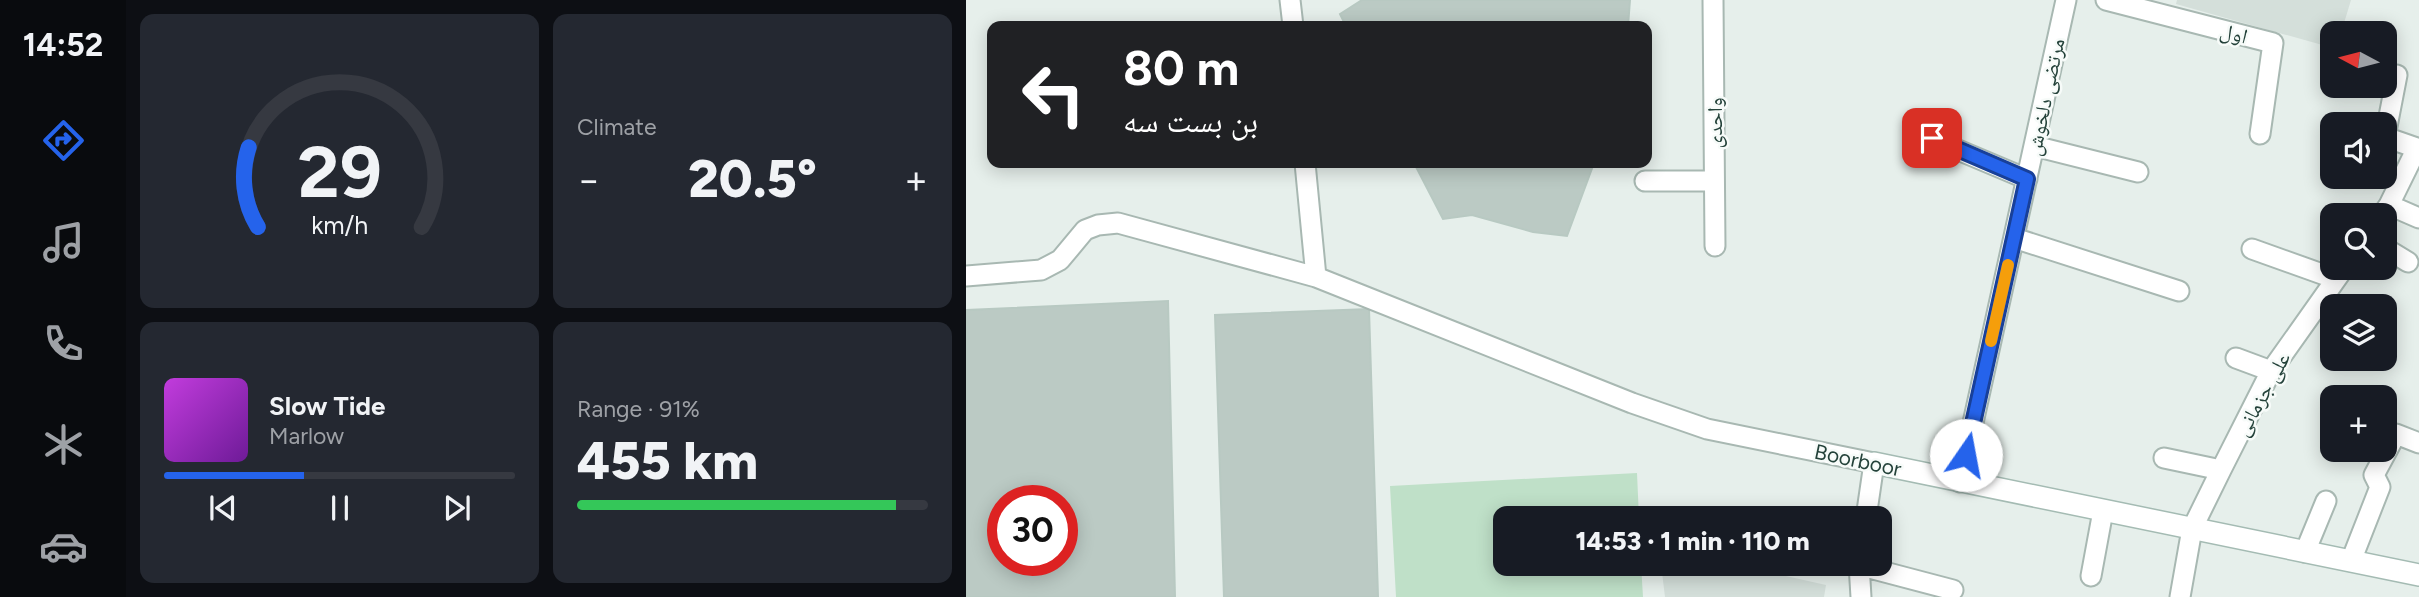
<!DOCTYPE html>
<html lang="en">
<head>
<meta charset="utf-8">
<style>
	body { margin:0; font-family:Figtree,"Noto Naskh Arabic",sans-serif; background:#242831; color:#f1f3f6; height:100vh; display:flex; flex-direction:column; font-size:26px; white-space:nowrap }
	* { box-sizing:border-box; margin:0 }
	p { font-size:23px; color:#9ea1a6 }
	.icon { flex:none; width:38px; height:38px; fill:none; stroke:currentColor; stroke-width:2; stroke-linecap:round; stroke-linejoin:round }
	.map { position:relative; flex:1; overflow:hidden }
	.details { display:flex; flex-direction:column; gap:14px; padding:14px; background:#0d0f14; width:840px }
	.details>* { flex:none }
	.hud { position:absolute; left:21px; top:21px; width:665px; height:147px; border-radius:14px; box-shadow:0 4px 18px #0003; background:#202124; color:#fff; overflow:hidden }
	.needle { width:46px; rotate:277deg }
	.buttons { position:absolute; left:1354px; top:21px; display:grid; gap:14px }
	.buttons a { display:grid; place-items:center; width:77px; height:77px; border-radius:14px; background:#171b24; box-shadow:0 4px 18px #0003; font-size:35px }
	.speed { position:absolute; left:21px; top:485px; display:flex; gap:14px; font-size:35px; font-weight:700; text-align:center }
	.speed>* { display:grid; place-content:center; width:91px; height:91px; border-radius:50%; background:#171b24; box-shadow:0 4px 18px #0003; line-height:1 }
	.speed .limit { border:10px solid #d22; background:#fff; color:#111 }
	.pin { position:absolute; display:grid; place-items:center; width:60px; height:60px; color:#fff; margin:-30px; border-radius:14px; box-shadow:0 4px 10px #0006 }
	.me { position:absolute; width:77px; margin:-38px; rotate:12deg; stroke-linejoin:round; filter:drop-shadow(0 0 5px #0008) }
	.turn { display:flex; align-items:center; gap:24px; height:147px; padding:0 21px; font-size:32px }
	.turn .icon { width:91px; height:91px; stroke-width:2.5 }
	.turn b { display:block; font-size:49px; line-height:60px }
	.big { font-size:52px; font-weight:800; line-height:1.1 }
	.details .card { flex:1; display:flex; flex-direction:column; justify-content:center; gap:10px; min-width:0; padding:0 24px; border-radius:14px; background:#242831 }
	.details .dial { align-items:center; gap:0 }
	.dial svg { height:182px; overflow:visible; fill:none; stroke:#363941; stroke-width:7; stroke-linecap:round; text-anchor:middle }
	.dial text { fill:#f1f3f6; stroke:none }
	.song { display:flex; align-items:center; gap:21px }
	.cover { width:84px; height:84px; border-radius:10px; background:linear-gradient(135deg,hsl(290 70% 55%),hsl(280 70% 35%)) }
	.played { height:7px; border-radius:4px; background:linear-gradient(90deg,#2563eb 40%,#363941 40%) }
	.keys { display:flex; justify-content:space-around; direction:ltr }
	.heat { display:flex; justify-content:space-between; align-items:center; font-size:38px; direction:ltr }
	.charge { height:10px; border-radius:5px; background:linear-gradient(90deg,#34c759 91%,#363941 0) }
	.details .tiles { flex:1; display:grid; gap:14px; grid-template-columns:repeat(2,1fr) }
	.trip { position:absolute; left:527px; top:506px; width:399px; height:70px; border-radius:14px; background:#171b24; box-shadow:0 4px 18px #0003; font-weight:800; line-height:70px; text-align:center }
	main { display:flex; flex:1; min-height:0 }
	.dock { display:flex; flex-direction:column; width:126px; justify-content:space-around; align-items:center; background:#090b0e; color:#9ea1a6 }
	.dock .icon { width:49px; height:49px }
	.dock .on { color:#2563eb }
	.dock b { font-size:32px; color:#f1f3f6 }
	.map>svg:first-child { display:block }
	.built { fill:#d4dfda }
	.green { fill:#bfe0c8 }
	.building { fill:#bbcac4; stroke:#b8c9c2; stroke-width:2; fill-rule:evenodd }
	.lines { fill:none; stroke-linecap:round; stroke-linejoin:round }
	.street-casing { stroke:#a8b8b2; stroke-width:23 }
	.secondary-casing { stroke:#a4bbb3; stroke-width:24 }
	.street { stroke:#fff; stroke-width:19 }
	.secondary { stroke:#fff; stroke-width:21 }
	.route-casing { stroke:#184099; stroke-width:18 }
	.route { stroke:#2563eb; stroke-width:12 }
	.slow { stroke:#f59e0b; stroke-width:12 }
	.labels { text-anchor:middle; dominant-baseline:central; stroke-width:5; stroke-linejoin:round; paint-order:stroke }
	.street-label { font-size:21px; fill:#24423a; stroke:#f7fbf9 }
</style>
</head>
<body>
<main>
<nav class="dock">
<b>14:52</b>
<svg class="icon on" aria-label="directions" viewBox="0 0 24 24"><path d="M12 3l9 9-9 9-9-9zM9 14v-3h6M13 9l2 2-2 2"/></svg>
<svg class="icon" aria-label="music" viewBox="0 0 24 24"><path d="M9 18V5l10-2v13"/><circle cx="6" cy="18" r="3"/><circle cx="16" cy="16" r="3"/></svg>
<svg class="icon" aria-label="phone" viewBox="0 0 24 24"><path d="M5 4h4l2 5-3 2q2 4 5 5l2-3 5 2v4C11 20 4 13 5 4z"/></svg>
<svg class="icon" aria-label="climate" viewBox="0 0 24 24"><path d="M12 3v18M4 7l16 10M4 17L20 7"/></svg>
<svg class="icon" aria-label="car" viewBox="0 0 24 24"><path d="M5 17H2v-5l4-1 3-4h7l3 4 3 1v5h-3M9 17h6M6 11h13"/><circle cx="7" cy="17" r="2"/><circle cx="17" cy="17" r="2"/></svg>
</nav>
<section class="details">
<div class="tiles">
<div class="card dial"><svg viewBox="0 0 100 80">
<path d="M14 69A42 42 0 1 1 86 69"/>
<path d="M14 69A42 42 0 0 1 10 34" stroke="#2563eb"/>
<text x="50" y="56" font-size="32" font-weight="700">29</text>
<text x="50" y="72" font-size="11">km/h</text>
</svg></div>
<div class="card"><p>Climate</p>
<div class="heat"><a>−</a><b class="big">20.5°</b><a>+</a></div>
</div>
<div class="card">
<div class="song"><i class="cover"></i><div><b>Slow Tide</b><p>Marlow</p></div></div>
<div class="played"></div>
<div class="keys"><svg class="icon" aria-label="previous" viewBox="0 0 24 24"><path d="M18 5L8 12l10 7zM5 5v14"/></svg><svg class="icon" aria-label="pause" viewBox="0 0 24 24"><path d="M8 5v14M16 5v14"/></svg><svg class="icon" aria-label="next" viewBox="0 0 24 24"><path d="M6 5l10 7-10 7zM19 5v14"/></svg></div>
</div>
<div class="card"><p>Range · 91%</p><b class="big">455 km</b><div class="charge"></div></div>
</div>
</section>
<div class="map">
<svg width="1453" height="597" viewBox="0 0 1453 597">
	<rect width="100%" height="100%" fill="#e6efeb"/>
	<path class="built" d="M1211 0H1385L1375 33H1367V48L1210 4Z
		M695 564H766L860 585 858 597H699Z"/>
	<path class="green" d="M671 473 673 518H539V564H675L677 597H430L424 486Z"/>
	<path class="building" d="M396 0H664L662 26H380L374 14Z
		M448 163H628L601 236 567 232 506 215 477 219Z
		M202 301 209 597H0V310ZM37 500H96V560H37Z
		M403 309 412 597H258L249 315Z"/>
	<g class="lines">
		<g class="street-casing">
			<path id="street" d="M324 0 327 26
				M747 0 749 246
				M1140 0 1307 43 1294 134
				M966 139 1061 179
				M1068 146 1172 172
				M339 163 350 277
				M679 181H748
				M1423 205 1453 218
				M1416 215 1423 205 1451 148 1419 137 1431 75
				M1048 238 1213 291
				M1419 248 1442 262
				M1286 249 1370 279
				M0 276 75 270 94 260 119 230 132 225 152 223 350 277 666 403 741 429 908 463 900 518
				M1270 358 1305 371
				M1198 458 1255 470
				M994 482 1100 0
				M1339 552 1360 501
				M1385 561 1414 487 1408 475 1430 434 1453 443
				M893 564 895 597
				M892 565 987 590
				M1125 576 1137 511
				M1214 597 1226 529 1255 470 1305 371 1378 268"/>
		</g>
		<g class="secondary-casing">
			<path id="secondary" d="M908 463 1453 575"/>
		</g>
		<use href="#street" class="street"/>
		<use href="#secondary" class="secondary"/>
	</g>
	<g class="lines">
		<g class="route-casing">
			<path id="route" d="M966 138 1061 179 1000 455"/>
		</g>
		<use href="#route" class="route"/>
		<path class="slow" d="M1025 341 1042 265"/>
	</g>
	<g class="labels">
		<g class="street-label">
			<text transform="translate(1268 33) rotate(15)">اول</text>
			<text transform="translate(1079 97) rotate(-78)">مرتضی دلخوش</text>
			<text transform="translate(748 123) rotate(-90)">واحدی</text>
			<text transform="translate(1296 394) rotate(-61)">علی جزمانی</text>
			<text transform="translate(892 460) rotate(12)">Boorboor</text>
		</g>
	</g>
</svg>
<div class="buttons">
<a><svg class="needle" viewBox="-14 -14 28 28"><path d="M0-13l5 13h-10z" fill="#e53935"/><path d="M0 13l5-13h-10z" fill="#9ea1a6"/></svg></a>
<a><svg class="icon" aria-label="sound" viewBox="0 0 24 24"><path d="M4 9h4l5-4v14l-5-4H4zM17 9q2 3 0 6"/></svg></a>
<a><svg class="icon" aria-label="search" viewBox="0 0 24 24"><circle cx="10" cy="10" r="6"/><path d="M15 15l6 6"/></svg></a>
<a><svg class="icon" aria-label="layers" viewBox="0 0 24 24"><path d="M12 4l9 5-9 5-9-5zM3 14l9 5 9-5"/></svg></a>
<a>+</a>
</div>
<div class="speed"><div class="limit">30</div></div>
<div class="pin" style="left:966px;top:138px;background:#d93025"><svg class="icon" aria-label="arrive" viewBox="0 0 24 24"><path d="M6 21V4h12l-3 4 3 4H6"/></svg></div>
<svg class="me" style="left:1000px;top:455px" viewBox="-20 -20 40 40"><circle r="19" fill="#fff"/><path d="M0-13L10 11 0 6-10 11z" fill="#2563eb"/></svg>
<div class="trip">14:53 · 1 min · 110 m</div>
<div class="hud">
<div class="turn"><svg class="icon" aria-label="left" viewBox="0 0 24 24"><path d="M17 20v-9H6M10 6l-5 5 5 5"/></svg><div><b>80 m</b>بن بست سه</div></div>
</div>
</div>
</main>
</body>
</html>
